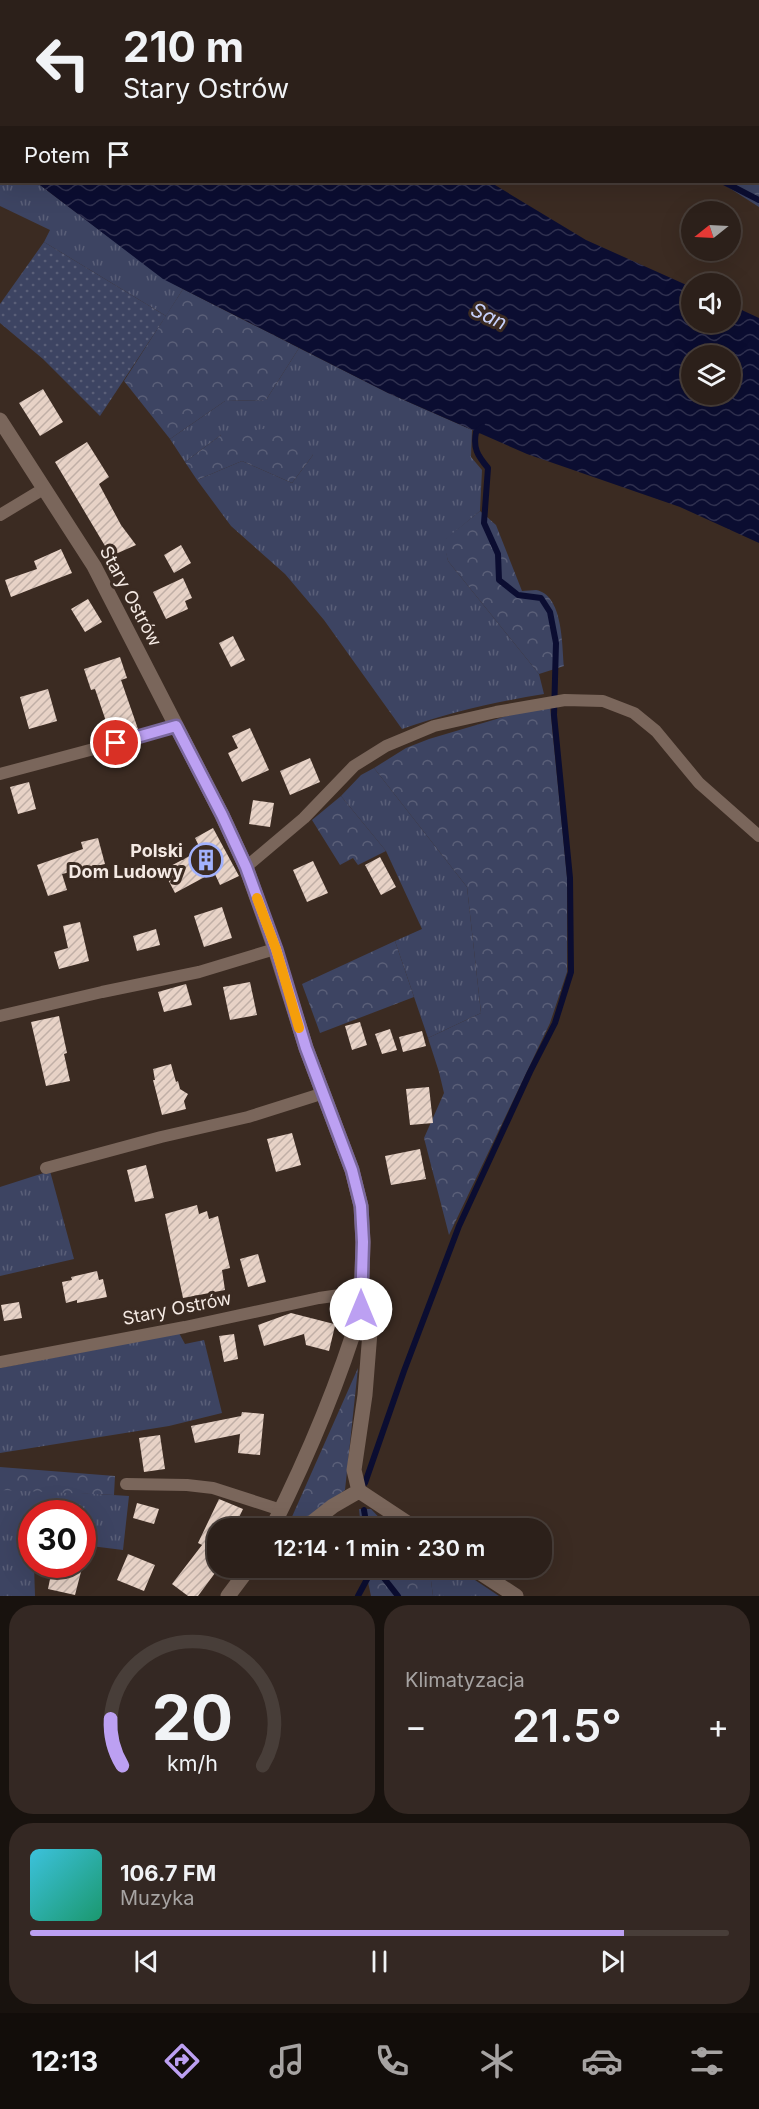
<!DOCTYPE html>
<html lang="pl">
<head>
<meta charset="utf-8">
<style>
	body { margin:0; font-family:Inter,sans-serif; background:#342823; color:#f1f3f6; height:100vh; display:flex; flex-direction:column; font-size:22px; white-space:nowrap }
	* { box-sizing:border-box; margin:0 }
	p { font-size:20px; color:#a6a3a2 }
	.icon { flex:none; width:33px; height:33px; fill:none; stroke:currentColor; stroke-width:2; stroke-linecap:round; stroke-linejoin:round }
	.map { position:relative; height:1596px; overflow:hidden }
	.panel { display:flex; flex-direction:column; gap:9px; padding:9px; background:#18120e; flex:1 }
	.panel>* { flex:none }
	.hud { position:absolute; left:0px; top:0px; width:759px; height:183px; box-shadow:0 6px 24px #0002,0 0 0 2px #483e39; background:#2c201a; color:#f1f3f6; overflow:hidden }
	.needle { width:39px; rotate:252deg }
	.tools { position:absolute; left:681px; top:201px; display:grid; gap:12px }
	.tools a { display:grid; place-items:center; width:60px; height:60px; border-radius:50%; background:#2c201a; box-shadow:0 6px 24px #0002,0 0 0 2px #483e39; font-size:30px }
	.speed { position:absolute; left:18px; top:1500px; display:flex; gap:12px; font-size:30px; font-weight:700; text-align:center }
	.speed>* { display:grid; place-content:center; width:78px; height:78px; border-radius:50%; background:#2c201a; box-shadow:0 6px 24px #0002,0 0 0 2px #483e39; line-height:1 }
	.speed .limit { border:9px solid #d22; background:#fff; color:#111 }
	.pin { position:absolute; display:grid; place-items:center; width:51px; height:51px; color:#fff; margin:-26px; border:3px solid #fff; border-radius:50%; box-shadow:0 2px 6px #0007 }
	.me { position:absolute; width:66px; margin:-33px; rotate:0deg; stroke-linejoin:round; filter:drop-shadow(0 0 4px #0008) }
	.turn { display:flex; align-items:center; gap:21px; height:126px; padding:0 24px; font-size:27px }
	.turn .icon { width:78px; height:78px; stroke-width:2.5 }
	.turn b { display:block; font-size:42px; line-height:51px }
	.then { display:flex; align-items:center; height:57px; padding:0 24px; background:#0003; gap:12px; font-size:22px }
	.big { font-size:45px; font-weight:600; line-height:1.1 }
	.panel .widget { flex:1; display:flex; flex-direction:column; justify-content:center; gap:9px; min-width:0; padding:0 21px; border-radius:24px; background:#342823 }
	.panel .dial { align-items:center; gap:0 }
	.dial svg { height:156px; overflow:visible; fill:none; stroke:#483e39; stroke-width:7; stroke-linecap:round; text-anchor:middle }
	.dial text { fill:#f1f3f6; stroke:none }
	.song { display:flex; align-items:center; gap:18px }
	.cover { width:72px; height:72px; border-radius:9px; background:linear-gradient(135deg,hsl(190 70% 55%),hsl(160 70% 35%)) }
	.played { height:6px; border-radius:3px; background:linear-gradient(90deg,#bca0f2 85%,#483e39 85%) }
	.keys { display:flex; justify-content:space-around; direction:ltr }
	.heat { display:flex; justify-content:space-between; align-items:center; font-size:33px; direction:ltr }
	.panel .tiles { flex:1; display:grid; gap:9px; grid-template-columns:1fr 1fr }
	.widget:last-child { grid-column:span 2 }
	.trip { position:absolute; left:207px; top:1518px; width:345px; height:60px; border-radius:24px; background:#2c201a; box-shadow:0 6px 24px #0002,0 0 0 2px #483e39; font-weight:600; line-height:60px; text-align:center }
	.tab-bar { display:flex; height:96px; justify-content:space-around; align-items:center; background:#120d0a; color:#a6a3a2 }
	.tab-bar .icon { width:42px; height:42px }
	.tab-bar .current { color:#bca0f2 }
	.tab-bar b { font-size:27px; color:#f1f3f6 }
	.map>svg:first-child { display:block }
	.grass { fill:url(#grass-tufts) }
	.forest { fill:url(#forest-crowns) }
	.garden { fill:url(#garden-dots) }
	.water { fill:url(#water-waves); fill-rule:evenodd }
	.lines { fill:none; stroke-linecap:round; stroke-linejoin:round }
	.stream { stroke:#0b0d31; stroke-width:6 }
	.building { fill:url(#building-hatch) }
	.service { stroke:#7a665b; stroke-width:12 }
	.minor { stroke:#7a665b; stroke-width:15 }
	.route-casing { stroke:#7a689d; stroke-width:15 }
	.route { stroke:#bca0f2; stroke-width:10 }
	.slow { stroke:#f59e0b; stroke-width:10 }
	.labels { text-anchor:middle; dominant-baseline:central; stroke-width:6; stroke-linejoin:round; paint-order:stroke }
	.street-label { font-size:18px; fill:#f4e9e3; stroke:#3b2b22 }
	.poi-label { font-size:18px; font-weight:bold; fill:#f4e9e3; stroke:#3b2b22; text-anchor:end }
	.water-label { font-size:20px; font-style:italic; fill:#c7d1fb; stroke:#3b2b22 }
</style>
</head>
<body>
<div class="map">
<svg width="759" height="1596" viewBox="0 0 759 1596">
	<defs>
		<pattern id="grass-tufts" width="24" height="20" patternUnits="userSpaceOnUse" patternTransform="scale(1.5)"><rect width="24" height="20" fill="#3d4462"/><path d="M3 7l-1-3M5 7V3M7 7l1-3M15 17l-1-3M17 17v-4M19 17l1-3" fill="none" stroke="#5a5f78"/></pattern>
		<pattern id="forest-crowns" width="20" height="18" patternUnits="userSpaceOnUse" patternTransform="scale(1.5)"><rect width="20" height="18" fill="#3d4462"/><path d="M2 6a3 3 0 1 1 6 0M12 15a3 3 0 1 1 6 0" fill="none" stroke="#5a5f78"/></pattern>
		<pattern id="garden-dots" width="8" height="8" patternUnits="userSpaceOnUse" patternTransform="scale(1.5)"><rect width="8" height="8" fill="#3d4462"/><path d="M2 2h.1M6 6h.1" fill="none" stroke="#5a5f78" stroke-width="1.8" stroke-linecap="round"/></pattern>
		<pattern id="water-waves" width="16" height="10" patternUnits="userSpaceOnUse" patternTransform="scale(1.5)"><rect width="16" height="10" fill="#0b0d31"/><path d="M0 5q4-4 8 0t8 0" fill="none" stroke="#2f304f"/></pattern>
		<pattern id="building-hatch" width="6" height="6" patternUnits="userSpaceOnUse" patternTransform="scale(1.5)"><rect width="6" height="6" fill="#e7d2c6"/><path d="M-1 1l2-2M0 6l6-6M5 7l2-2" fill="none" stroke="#c0afa6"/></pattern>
	</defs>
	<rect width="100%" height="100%" fill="#3b2b22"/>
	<path class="grass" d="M0 154 2 182H36L163 278 183 289 166 316 44 242 50 230 0 206Z
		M299 348 388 393 472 430 471 457 482 470 480 511 444 541 448 561 539 674 544 694C495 702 448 713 402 729L324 620 285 574 231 526 197 480 242 461 292 483 313 455 221 435 185 462 170 439 225 401 266 400Z
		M374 768 467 887 481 1013 428 1038 395 941 422 929 386 851 341 796 361 775Z
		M50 1171 74 1259 0 1276V1187Z
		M179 1333 185 1344 204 1340 222 1413 169 1426 0 1453V1368Z
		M0 1490H32L129 1496 123 1550 83 1545 82 1514H32V1564L34 1565 35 1596H0Z
		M425 1568H457L499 1596H433L430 1573Z"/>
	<path class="forest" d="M214 0H417L217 2Z
		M421 0H736L737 1 427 2Z
		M758 32 759 34V207L720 182H758Z
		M183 289 299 348 266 400 225 401 170 439 124 381Z
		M277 427 313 455 292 483 242 461 197 480 185 462 221 435Z
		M480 511 496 525 522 591C526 591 532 590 536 590 563 595 562 644 564 666L539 674 448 561 443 541Z
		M550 707 567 877V972L550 1023 449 1235 424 1138 444 1093 439 1072 428 1038 481 1013 467 887 374 768 406 748 429 739 513 714Z
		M341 796 386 851 358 865 353 858 340 865 312 820Z
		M395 941 414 997 320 1033 302 984Z
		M358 1368 345 1490 293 1528H287Z
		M0 1467 115 1476 114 1495 0 1490Z
		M359 1509H371L389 1528H361Z
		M365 1568H425L430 1573 433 1596H371Z"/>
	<path class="garden" d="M44 242 166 316 100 416 43 359 0 323V304Z"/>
	<path class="water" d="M0 0H169L172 1 2 2 1 155 0 154Z
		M36 182H490L586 240 691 287 692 322H730L731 305 759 318V543L680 507 527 454 388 393 163 279ZM692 356H730V394H692Z"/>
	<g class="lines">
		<path class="stream" d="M758 47 759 48
			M724 182 759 200
			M365 1483 404 1371 459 1226 530 1072 555 1023 571 972 570 878 554 715 556 643 550 612 541 598 518 595 499 580 498 554 484 523 488 468C477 455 473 448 476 432L483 427
			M364 1510 367 1528
			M376 1568 398 1596
			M358 1596 373 1568"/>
	</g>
	<path class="building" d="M43 389 63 422 40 436 19 403Z
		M87 442 109 477 99 484 121 525 136 545 111 556 55 462Z
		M181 545 191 563 174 573 164 555Z
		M61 549 72 573 11 597 5 580 37 569 34 561Z
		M183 578 192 598 185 601 188 609 166 619 153 592Z
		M88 599 102 622 85 632 71 609Z
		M233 636 245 660 231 667 219 643Z
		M120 657 127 678 121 680 138 729 111 736 95 689 91 690 84 669Z
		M48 689 57 721 29 729 20 697Z
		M250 728 269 770 242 782 228 753 238 748 232 736Z
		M310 758 320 782 290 795 280 771Z
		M29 782 36 809 18 814 10 787Z
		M253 800 274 803 270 827 249 824Z
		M213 828 239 876 220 885 214 872 175 893 163 870 201 850 195 838Z
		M98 838 105 864 62 874 67 890 48 896 37 865 83 849 81 842Z
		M380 857 396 887 381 895 365 865Z
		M313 861 328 893 307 902 293 870Z
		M222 907 232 938 204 947 194 916Z
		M80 922 89 961 59 969 54 952 68 948 63 926Z
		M156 929 160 945 137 951 133 936Z
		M250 982 257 1015 230 1020 223 987Z
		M186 984 192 1005 164 1012 158 992Z
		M59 1016 67 1053 64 1054 70 1081 46 1086 31 1022Z
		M360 1022 367 1045 352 1050 345 1026Z
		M390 1029 397 1050 382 1054 375 1034Z
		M422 1031 426 1046 403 1052 399 1037Z
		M171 1064 176 1082 178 1081 180 1089 188 1094 184 1101 186 1109 162 1115 153 1080H155L153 1069Z
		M429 1087 433 1123 410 1125 406 1089Z
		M292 1133 301 1165 276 1172 267 1139Z
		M420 1149 426 1179 391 1185 385 1156Z
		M146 1165 154 1198 135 1202 127 1170Z
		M197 1205 199 1214 207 1211 209 1219 218 1216 230 1268 222 1270 225 1290 183 1298 165 1214Z
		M258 1254 266 1282 248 1287 240 1259Z
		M97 1271 99 1280 103 1279 107 1297 77 1303V1300L66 1303 62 1282 72 1280 71 1277Z
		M19 1302 22 1318 4 1321 1 1305Z
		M291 1313 338 1325 335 1326 329 1351 306 1345 304 1334 264 1346 258 1325Z
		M234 1334 238 1359 224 1362 219 1336Z
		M242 1412 264 1414 260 1455 238 1453 240 1434 195 1443 191 1426 241 1416Z
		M160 1435 165 1469 144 1472 139 1438Z
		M219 1499 243 1509 234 1528H218V1569L198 1596H188L172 1584 202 1545 198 1543Z
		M137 1503 159 1509 154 1524 133 1518Z
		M128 1554 155 1565 144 1591 117 1580Z
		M53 1564H83L75 1595 48 1589Z"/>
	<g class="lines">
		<path class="service" d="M0 515 45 488
			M0 774 176 727
			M246 867 304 818 354 766 386 746 434 726 496 712 565 700 603 701 634 713 656 731 699 783 759 836
			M0 1016 102 992 199 972 275 949
			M46 1168 161 1137 248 1117 324 1093
			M0 1362 185 1327 319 1298 361 1292
			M126 1484 187 1485 213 1488 281 1510"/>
		<path class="minor" d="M0 420 94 566 222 815 246 867 275 949 306 1048 352 1170 361 1206 363 1242 361 1309 370 1332 365 1395 354 1470 359 1491 415 1528
			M272 1528C307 1458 338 1385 361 1309
			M305 1528 333 1506 359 1491
			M473 1568 516 1596
			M228 1596 249 1568"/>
	</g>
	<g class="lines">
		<g class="route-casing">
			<path id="route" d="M116 743 176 726 222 815 246 867 276 949 306 1048 352 1170 361 1206 363 1242 361 1309"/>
		</g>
		<use href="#route" class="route"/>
		<path class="slow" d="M257 898 276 949 299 1028"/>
	</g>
	<defs>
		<g id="building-ring" transform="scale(1.725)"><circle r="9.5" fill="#3b2b22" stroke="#a2b2fd" stroke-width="1.5"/><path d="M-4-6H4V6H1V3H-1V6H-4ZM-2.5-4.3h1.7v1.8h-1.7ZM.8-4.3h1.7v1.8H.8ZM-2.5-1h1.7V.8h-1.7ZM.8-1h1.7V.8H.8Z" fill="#a2b2fd"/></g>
	</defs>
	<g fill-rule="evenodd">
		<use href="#building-ring" x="206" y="860"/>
	</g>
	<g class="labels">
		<g class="street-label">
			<text transform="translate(131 596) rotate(62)">Stary Ostrów</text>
			<text transform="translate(177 1308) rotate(-11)">Stary Ostrów</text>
		</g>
		<g class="poi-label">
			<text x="183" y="850">Polski<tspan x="183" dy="21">Dom Ludowy</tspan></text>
		</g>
		<g class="water-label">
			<text transform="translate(489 316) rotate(25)">San</text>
		</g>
	</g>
</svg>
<div class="tools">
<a><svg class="needle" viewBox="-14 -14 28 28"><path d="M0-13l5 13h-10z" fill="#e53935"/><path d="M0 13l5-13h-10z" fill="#a6a3a2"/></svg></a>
<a><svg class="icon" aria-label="sound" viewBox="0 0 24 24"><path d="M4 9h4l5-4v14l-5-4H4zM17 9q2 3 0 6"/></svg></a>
<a><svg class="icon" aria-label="layers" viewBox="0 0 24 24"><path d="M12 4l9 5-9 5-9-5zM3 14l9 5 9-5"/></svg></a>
</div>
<div class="speed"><div class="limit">30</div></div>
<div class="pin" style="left:116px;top:743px;background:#d93025"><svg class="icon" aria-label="arrive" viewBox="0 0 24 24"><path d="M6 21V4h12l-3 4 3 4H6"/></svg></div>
<svg class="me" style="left:361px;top:1309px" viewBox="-20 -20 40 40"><circle r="19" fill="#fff"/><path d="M0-13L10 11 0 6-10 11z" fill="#bca0f2"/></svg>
<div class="trip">12:14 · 1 min · 230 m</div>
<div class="hud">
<div class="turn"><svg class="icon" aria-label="left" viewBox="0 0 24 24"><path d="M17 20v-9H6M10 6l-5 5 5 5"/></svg><div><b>210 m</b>Stary Ostrów</div></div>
<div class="then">Potem<svg class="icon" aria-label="arrive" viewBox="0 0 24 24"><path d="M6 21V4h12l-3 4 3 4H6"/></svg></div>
</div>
</div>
<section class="panel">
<div class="tiles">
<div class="widget dial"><svg viewBox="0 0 100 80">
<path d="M14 69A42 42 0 1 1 86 69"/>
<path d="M14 69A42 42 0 0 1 8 45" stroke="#bca0f2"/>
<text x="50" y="56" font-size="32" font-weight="700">20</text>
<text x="50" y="72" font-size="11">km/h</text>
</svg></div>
<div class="widget"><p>Klimatyzacja</p>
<div class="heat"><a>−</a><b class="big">21.5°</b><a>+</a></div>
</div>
<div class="widget">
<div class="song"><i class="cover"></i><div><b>106.7 FM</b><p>Muzyka</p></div></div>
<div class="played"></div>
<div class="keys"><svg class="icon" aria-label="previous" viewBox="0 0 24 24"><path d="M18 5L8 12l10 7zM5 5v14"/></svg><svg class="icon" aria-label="pause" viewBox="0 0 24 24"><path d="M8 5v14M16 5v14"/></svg><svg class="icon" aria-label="next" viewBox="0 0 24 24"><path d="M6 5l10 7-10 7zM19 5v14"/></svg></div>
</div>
</div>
</section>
<nav class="tab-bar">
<b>12:13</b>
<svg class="icon current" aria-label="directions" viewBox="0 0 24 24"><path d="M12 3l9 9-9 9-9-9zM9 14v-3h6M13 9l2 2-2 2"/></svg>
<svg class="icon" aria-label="music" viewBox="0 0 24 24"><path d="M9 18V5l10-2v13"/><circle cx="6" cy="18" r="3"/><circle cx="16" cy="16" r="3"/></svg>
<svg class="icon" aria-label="phone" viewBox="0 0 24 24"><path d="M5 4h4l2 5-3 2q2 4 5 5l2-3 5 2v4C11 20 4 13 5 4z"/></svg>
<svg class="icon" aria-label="climate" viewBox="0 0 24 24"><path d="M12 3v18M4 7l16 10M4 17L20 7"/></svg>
<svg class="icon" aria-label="car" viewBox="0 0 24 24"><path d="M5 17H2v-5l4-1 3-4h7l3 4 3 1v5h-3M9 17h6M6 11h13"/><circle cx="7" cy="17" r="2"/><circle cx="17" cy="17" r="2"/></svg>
<svg class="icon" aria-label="filters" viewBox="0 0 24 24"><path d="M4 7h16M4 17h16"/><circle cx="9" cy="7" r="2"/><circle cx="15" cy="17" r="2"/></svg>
</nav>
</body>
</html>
